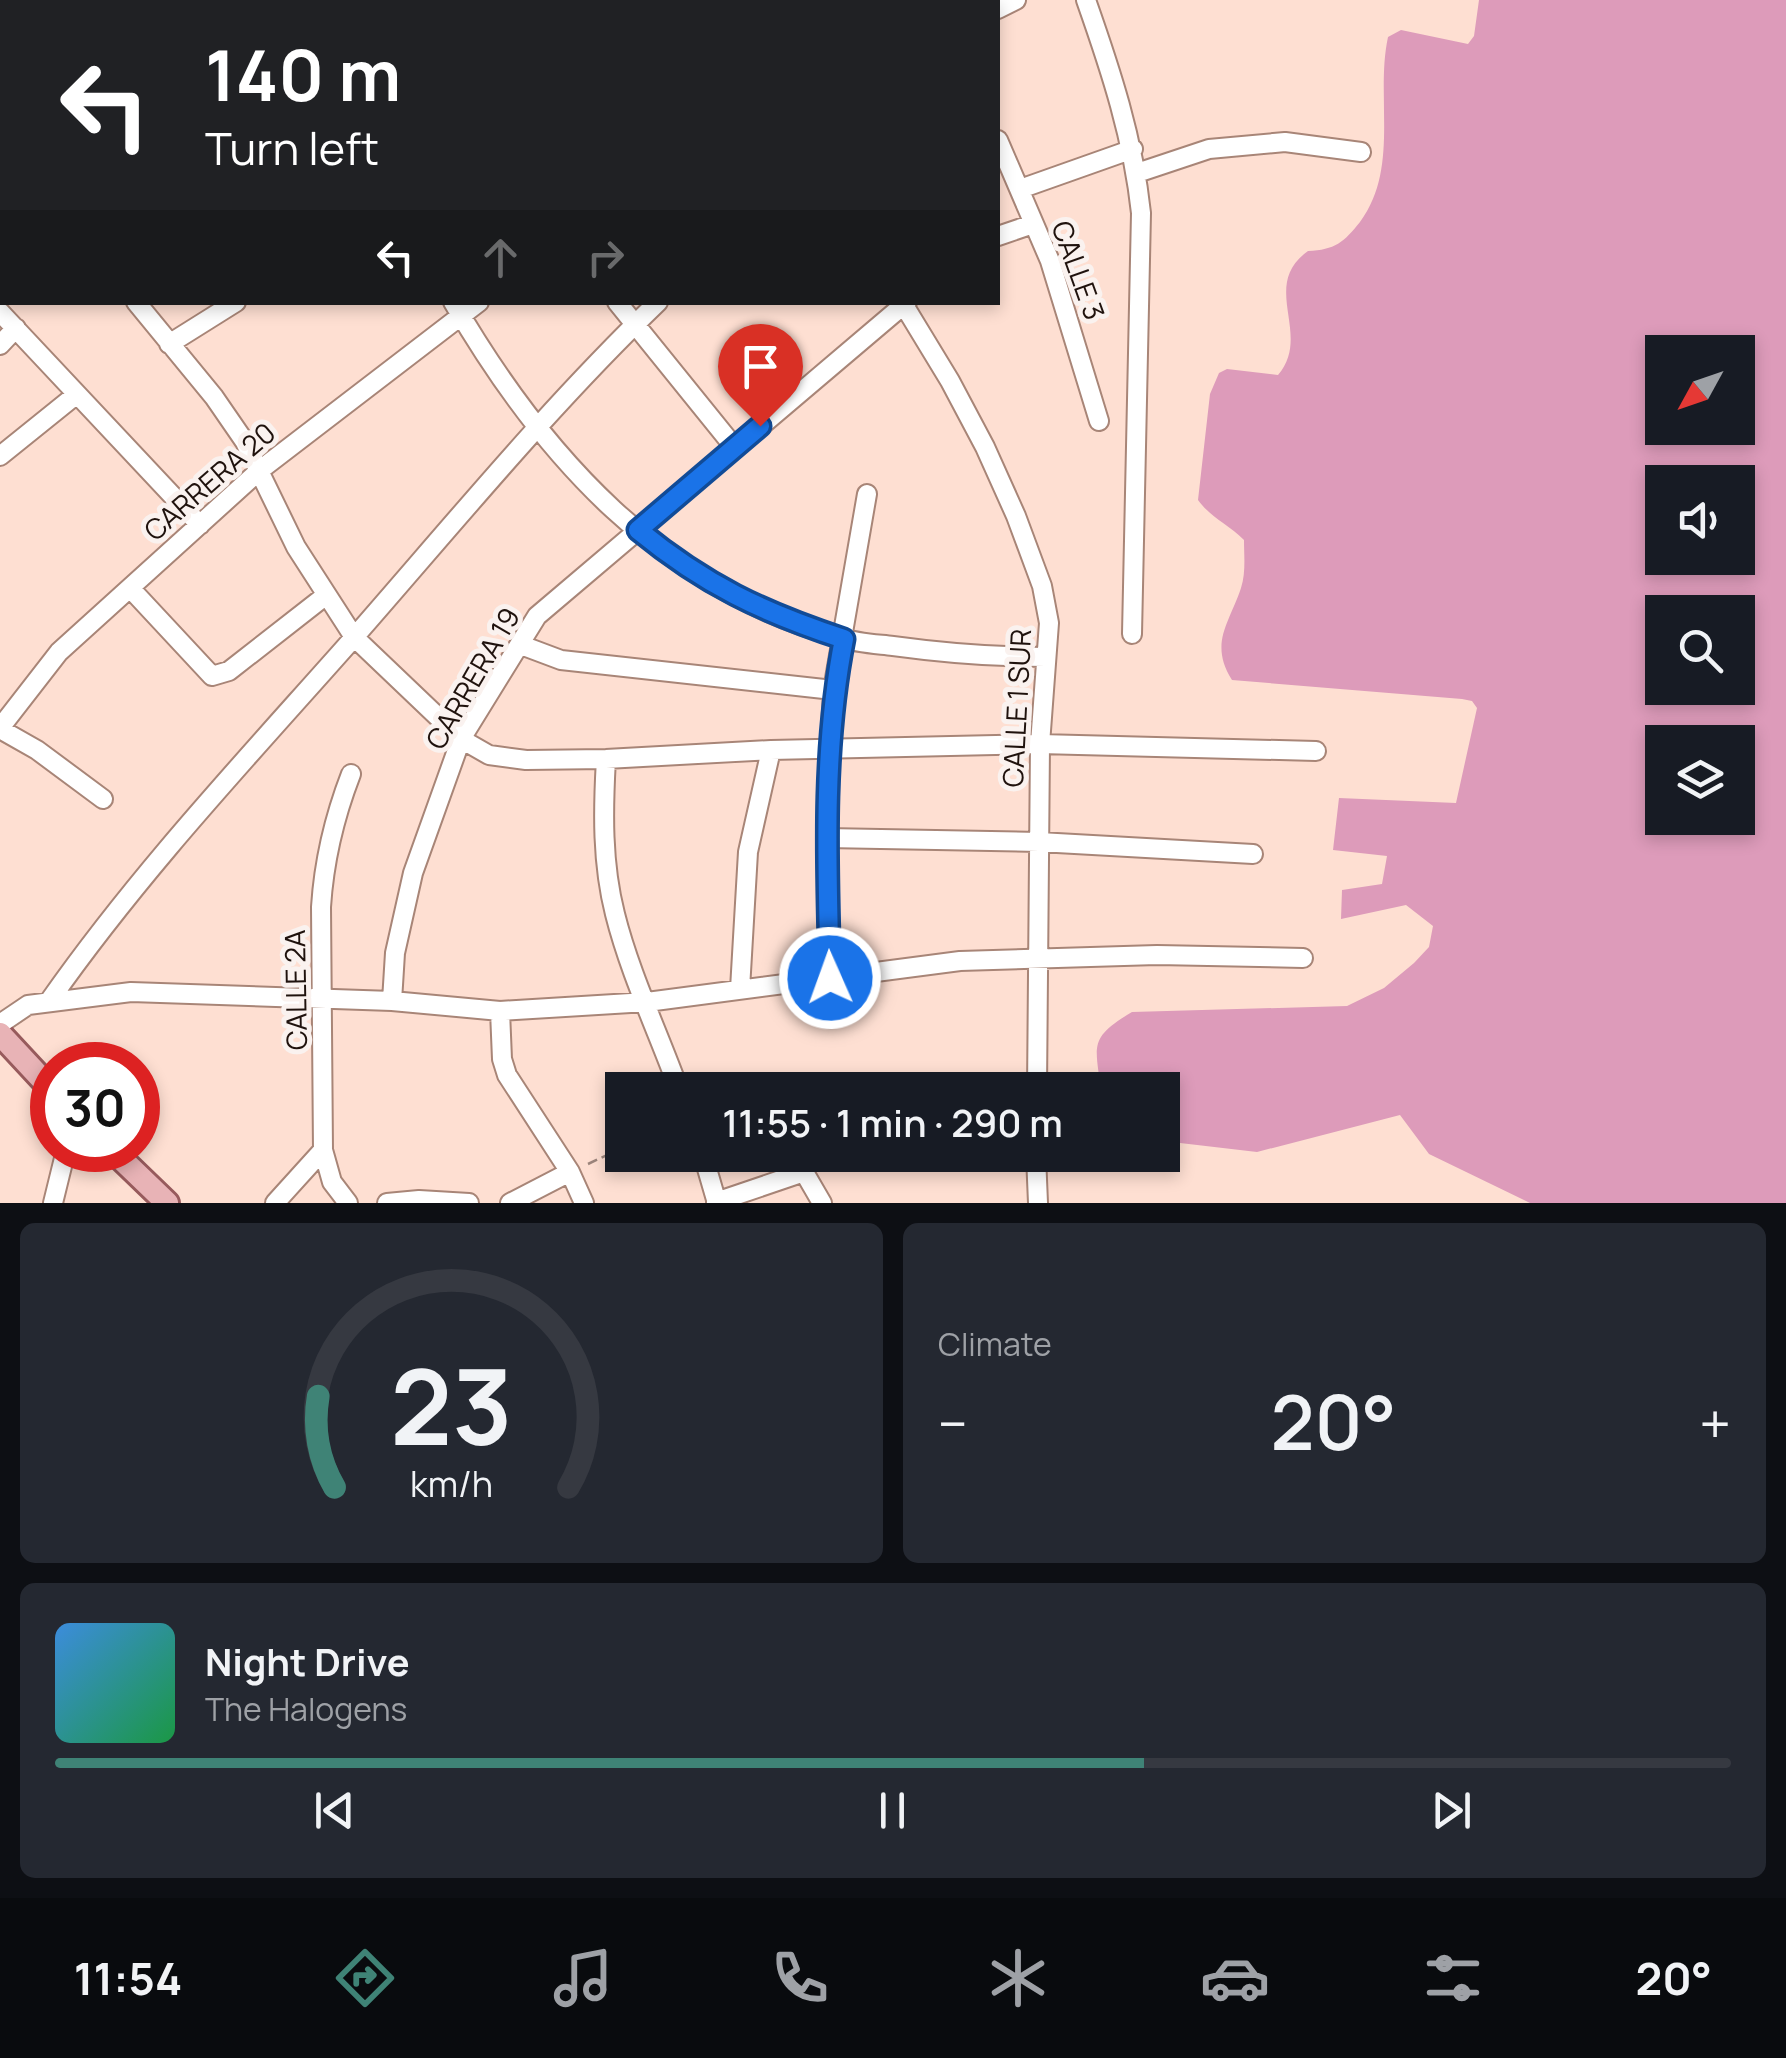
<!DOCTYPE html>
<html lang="en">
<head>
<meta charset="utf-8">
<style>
	body { margin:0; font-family:Manrope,sans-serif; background:#242831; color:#f1f3f6; height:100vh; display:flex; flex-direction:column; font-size:38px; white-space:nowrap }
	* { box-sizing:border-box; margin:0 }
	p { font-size:32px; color:#9ea1a6 }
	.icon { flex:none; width:55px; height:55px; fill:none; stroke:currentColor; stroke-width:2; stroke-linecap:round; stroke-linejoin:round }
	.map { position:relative; height:1203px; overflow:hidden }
	.sheet { display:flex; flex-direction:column; gap:20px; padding:20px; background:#0d0f14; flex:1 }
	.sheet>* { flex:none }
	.hud { position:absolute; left:0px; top:0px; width:1000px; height:305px; box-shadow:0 5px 15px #0003; background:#202124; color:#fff; overflow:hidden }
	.needle { width:65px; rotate:230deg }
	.fabs { position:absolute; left:1645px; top:335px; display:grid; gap:20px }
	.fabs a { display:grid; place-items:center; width:110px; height:110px; border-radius:0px; background:#171b24; box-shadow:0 5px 15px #0003; font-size:50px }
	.speed { position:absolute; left:30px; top:1042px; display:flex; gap:20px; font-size:50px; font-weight:700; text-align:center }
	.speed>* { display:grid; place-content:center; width:130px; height:130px; border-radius:50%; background:#171b24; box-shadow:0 5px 15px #0003; line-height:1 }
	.speed .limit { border:15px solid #d22; background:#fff; color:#111 }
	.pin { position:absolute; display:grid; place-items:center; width:85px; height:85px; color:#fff; margin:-102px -42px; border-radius:50% 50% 50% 0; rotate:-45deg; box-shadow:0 0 10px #0007 }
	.pin .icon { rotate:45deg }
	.me { position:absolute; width:110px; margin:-55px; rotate:358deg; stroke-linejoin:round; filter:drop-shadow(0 0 8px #0008) }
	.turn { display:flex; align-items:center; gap:35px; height:210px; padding:0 40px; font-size:45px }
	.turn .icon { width:130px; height:130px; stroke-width:2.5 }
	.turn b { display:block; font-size:70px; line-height:85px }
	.lanes { display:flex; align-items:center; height:95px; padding:0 40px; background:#0003; justify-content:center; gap:50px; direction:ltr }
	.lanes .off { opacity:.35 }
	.big { font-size:75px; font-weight:600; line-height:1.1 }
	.sheet .widget { flex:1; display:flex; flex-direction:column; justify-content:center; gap:15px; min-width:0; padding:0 35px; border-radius:15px; background:#242831 }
	.sheet .dial { align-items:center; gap:0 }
	.dial svg { height:260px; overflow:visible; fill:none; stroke:#363941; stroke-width:7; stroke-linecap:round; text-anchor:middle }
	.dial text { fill:#f1f3f6; stroke:none }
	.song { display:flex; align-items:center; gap:30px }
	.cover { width:120px; height:120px; border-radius:15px; background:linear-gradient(135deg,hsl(210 70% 55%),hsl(140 70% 35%)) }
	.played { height:10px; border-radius:5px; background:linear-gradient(90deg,#3f8376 65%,#363941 65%) }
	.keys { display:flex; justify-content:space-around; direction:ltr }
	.heat { display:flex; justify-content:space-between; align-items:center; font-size:55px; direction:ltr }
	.sheet .tiles { flex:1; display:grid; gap:20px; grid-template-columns:1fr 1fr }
	.widget:last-child { grid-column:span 2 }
	.trip { position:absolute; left:605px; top:1072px; width:575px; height:100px; border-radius:0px; background:#171b24; box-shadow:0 5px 15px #0003; font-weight:600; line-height:100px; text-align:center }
	.menu { display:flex; height:160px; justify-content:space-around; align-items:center; background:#090b0e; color:#9ea1a6 }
	.menu .icon { width:70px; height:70px }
	.menu .active { color:#3f8376 }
	.menu b { font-size:45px; color:#f1f3f6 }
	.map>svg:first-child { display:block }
	.water { fill:#dd9bba; fill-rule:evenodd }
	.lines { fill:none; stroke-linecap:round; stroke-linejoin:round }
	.minor-casing { stroke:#a88577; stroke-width:22 }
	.major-casing { stroke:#975a5c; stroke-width:28 }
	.path { stroke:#9c857c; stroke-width:2.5; stroke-dasharray:10 5; stroke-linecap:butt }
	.minor { stroke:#fff; stroke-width:18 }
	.major { stroke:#e8b3b6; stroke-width:22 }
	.route-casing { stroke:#114b97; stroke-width:25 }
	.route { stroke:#1a73e8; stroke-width:18 }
	.labels { text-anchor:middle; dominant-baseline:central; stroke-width:10; stroke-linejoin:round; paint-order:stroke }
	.street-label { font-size:28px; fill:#1f120d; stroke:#faf2ef }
</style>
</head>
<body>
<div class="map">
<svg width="1786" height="1203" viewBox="0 0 1786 1203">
	<rect width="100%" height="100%" fill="#fedfd2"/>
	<path class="water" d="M1479 0H1786V1203H1530L1429 1154 1400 1115 1257 1152 1163 1141 1162 1090H1101C1095 1044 1089 1038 1132 1012L1347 1006 1384 988 1414 963 1429 947 1433 926 1406 905 1341 919 1342 890 1382 884 1387 856 1333 850 1339 798 1456 803 1477 708 1472 701 1462 699 1232 680C1209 643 1229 624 1241 588 1246 573 1244 555 1244 540 1228 524 1211 518 1198 500L1210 394 1219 373 1227 369 1278 375C1313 334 1259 286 1308 251 1335 250 1344 242 1360 222 1400 168 1375 98 1388 37L1401 30 1468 44 1474 36ZM1662 352H1738V428H1662ZM1662 482H1738V558H1662ZM1662 612H1738V688H1662ZM1662 742H1738V818H1662Z"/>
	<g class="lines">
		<g class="minor-casing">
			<path id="minor" d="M67 0V2
				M171 0 172 2
				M314 0 315 2
				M494 0 495 2
				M750 0 751 2
				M937 0 938 2
				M1086 0C1111 71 1133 138 1141 213L1132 634
				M654 2 666 0
				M998 9 1016 0
				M998 140 1050 261 1099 421
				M1137 173 1209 149 1285 142 1361 152
				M1020 189 1133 149
				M0 198 2 197
				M998 236 1033 224
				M136 302 214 397 245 442 296 547 354 637 461 739 489 755 526 760 606 759 771 750 1040 744 1316 751
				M453 302C543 457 662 589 841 638 857 643 876 644 893 646 944 653 994 657 1045 657
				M617 302 735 448
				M902 302 950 381 985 447 1016 516 1042 586 1049 623 1040 744 1037 1090
				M0 312 200 525
				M169 344 236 302
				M0 345 16 328
				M0 456 77 394
				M130 588 212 676 229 671 325 596
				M521 645 561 660 833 690
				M0 728 59 652 260 470 479 302
				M0 729 37 750 103 799
				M606 759C603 811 602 863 615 914 630 974 658 1032 679 1090
				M826 838 1039 842 1253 854
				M830 978 826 838 833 690 867 494
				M740 989 748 852 771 750
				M50 1000C142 869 251 754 357 634 455 522 550 406 658 302
				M392 1001 395 953 413 873 461 739 537 616 907 302
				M500 1011 502 1059 507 1075 570 1172 584 1203
				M0 1024 28 1005 131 992 392 1001 500 1011 647 1002 960 961 1157 955 1303 958
				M703 1155 717 1203
				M1036 1155 1038 1203
				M716 1202 804 1172 822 1203
				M53 1203 66 1150
				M275 1203 323 1150
				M348 1203 332 1182 323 1150 321 907C324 860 334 818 351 774
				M387 1203 419 1200 469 1203
				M510 1203 570 1172"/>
		</g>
		<g class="major-casing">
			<path id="major" d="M0 1034 52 1090
				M112 1150 167 1203"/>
		</g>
		<path class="path" d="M630 1155 638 1161 658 1155
			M588 1164 622 1148"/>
		<use href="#minor" class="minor"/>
		<use href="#major" class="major"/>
	</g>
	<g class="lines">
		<g class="route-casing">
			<path id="route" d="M760 426 638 530C705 585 762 612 844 639 822 750 827 866 830 978"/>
		</g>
		<use href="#route" class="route"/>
	</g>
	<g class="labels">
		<g class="street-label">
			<text transform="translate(1079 270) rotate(70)">CALLE 3</text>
			<text transform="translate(209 481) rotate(-41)">CARRERA 20</text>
			<text transform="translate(472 678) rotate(-60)">CARRERA 19</text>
			<text transform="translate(1016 708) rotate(-87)">CALLE 1 SUR</text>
			<text transform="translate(295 990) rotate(-91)">CALLE 2A</text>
		</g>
	</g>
</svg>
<div class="fabs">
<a><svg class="needle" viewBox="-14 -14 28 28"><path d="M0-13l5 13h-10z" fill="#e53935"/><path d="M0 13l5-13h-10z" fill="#9ea1a6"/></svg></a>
<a><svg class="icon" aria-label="sound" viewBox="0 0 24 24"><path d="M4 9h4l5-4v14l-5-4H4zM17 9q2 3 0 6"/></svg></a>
<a><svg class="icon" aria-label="search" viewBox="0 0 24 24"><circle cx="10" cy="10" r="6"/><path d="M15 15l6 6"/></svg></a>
<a><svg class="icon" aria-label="layers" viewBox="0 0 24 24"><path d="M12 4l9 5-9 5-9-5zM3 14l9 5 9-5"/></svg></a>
</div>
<div class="speed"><div class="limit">30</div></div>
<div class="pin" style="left:760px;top:426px;background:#d93025"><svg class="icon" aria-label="arrive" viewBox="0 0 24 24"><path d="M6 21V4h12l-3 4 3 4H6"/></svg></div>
<svg class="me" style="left:830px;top:978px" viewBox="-20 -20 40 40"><circle r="17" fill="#1a73e8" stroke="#fff" stroke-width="3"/><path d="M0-11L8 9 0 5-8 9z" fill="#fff"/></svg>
<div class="trip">11:55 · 1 min · 290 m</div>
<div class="hud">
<div class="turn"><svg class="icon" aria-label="left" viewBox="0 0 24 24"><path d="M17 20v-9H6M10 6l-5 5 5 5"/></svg><div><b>140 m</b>Turn left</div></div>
<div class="lanes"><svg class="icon" aria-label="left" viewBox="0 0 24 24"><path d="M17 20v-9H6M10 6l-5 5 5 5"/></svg><svg class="icon off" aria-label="ahead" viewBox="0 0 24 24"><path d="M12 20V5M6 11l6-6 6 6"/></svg><svg class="icon off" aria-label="right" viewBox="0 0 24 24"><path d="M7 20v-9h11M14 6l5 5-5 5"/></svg></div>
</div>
</div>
<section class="sheet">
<div class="tiles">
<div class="widget dial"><svg viewBox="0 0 100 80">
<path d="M14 69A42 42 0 1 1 86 69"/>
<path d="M14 69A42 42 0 0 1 9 41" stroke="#3f8376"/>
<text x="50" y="56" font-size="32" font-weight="700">23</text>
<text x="50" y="72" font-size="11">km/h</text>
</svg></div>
<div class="widget"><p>Climate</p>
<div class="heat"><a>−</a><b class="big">20°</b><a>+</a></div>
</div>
<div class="widget">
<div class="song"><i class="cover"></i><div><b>Night Drive</b><p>The Halogens</p></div></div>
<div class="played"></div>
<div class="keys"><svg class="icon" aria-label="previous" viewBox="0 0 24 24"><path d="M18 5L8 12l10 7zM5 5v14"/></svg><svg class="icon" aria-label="pause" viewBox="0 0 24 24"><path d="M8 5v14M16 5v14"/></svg><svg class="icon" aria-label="next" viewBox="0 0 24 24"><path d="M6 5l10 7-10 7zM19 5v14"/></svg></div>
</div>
</div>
</section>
<nav class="menu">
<b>11:54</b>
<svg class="icon active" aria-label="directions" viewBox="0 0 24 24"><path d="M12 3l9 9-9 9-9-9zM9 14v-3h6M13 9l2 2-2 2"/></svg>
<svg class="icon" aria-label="music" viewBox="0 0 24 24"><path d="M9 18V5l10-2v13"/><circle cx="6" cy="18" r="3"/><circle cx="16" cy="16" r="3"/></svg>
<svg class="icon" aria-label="phone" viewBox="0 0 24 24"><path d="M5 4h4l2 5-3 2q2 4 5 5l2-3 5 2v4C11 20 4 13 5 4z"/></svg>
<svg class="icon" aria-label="climate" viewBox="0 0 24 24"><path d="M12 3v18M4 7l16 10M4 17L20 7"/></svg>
<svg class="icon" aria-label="car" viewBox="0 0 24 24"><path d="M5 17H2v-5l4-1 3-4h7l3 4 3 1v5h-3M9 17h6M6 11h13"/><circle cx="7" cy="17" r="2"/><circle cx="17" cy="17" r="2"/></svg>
<svg class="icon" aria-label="filters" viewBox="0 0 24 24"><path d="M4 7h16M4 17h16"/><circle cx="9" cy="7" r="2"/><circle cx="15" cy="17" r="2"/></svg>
<b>20°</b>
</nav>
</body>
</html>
